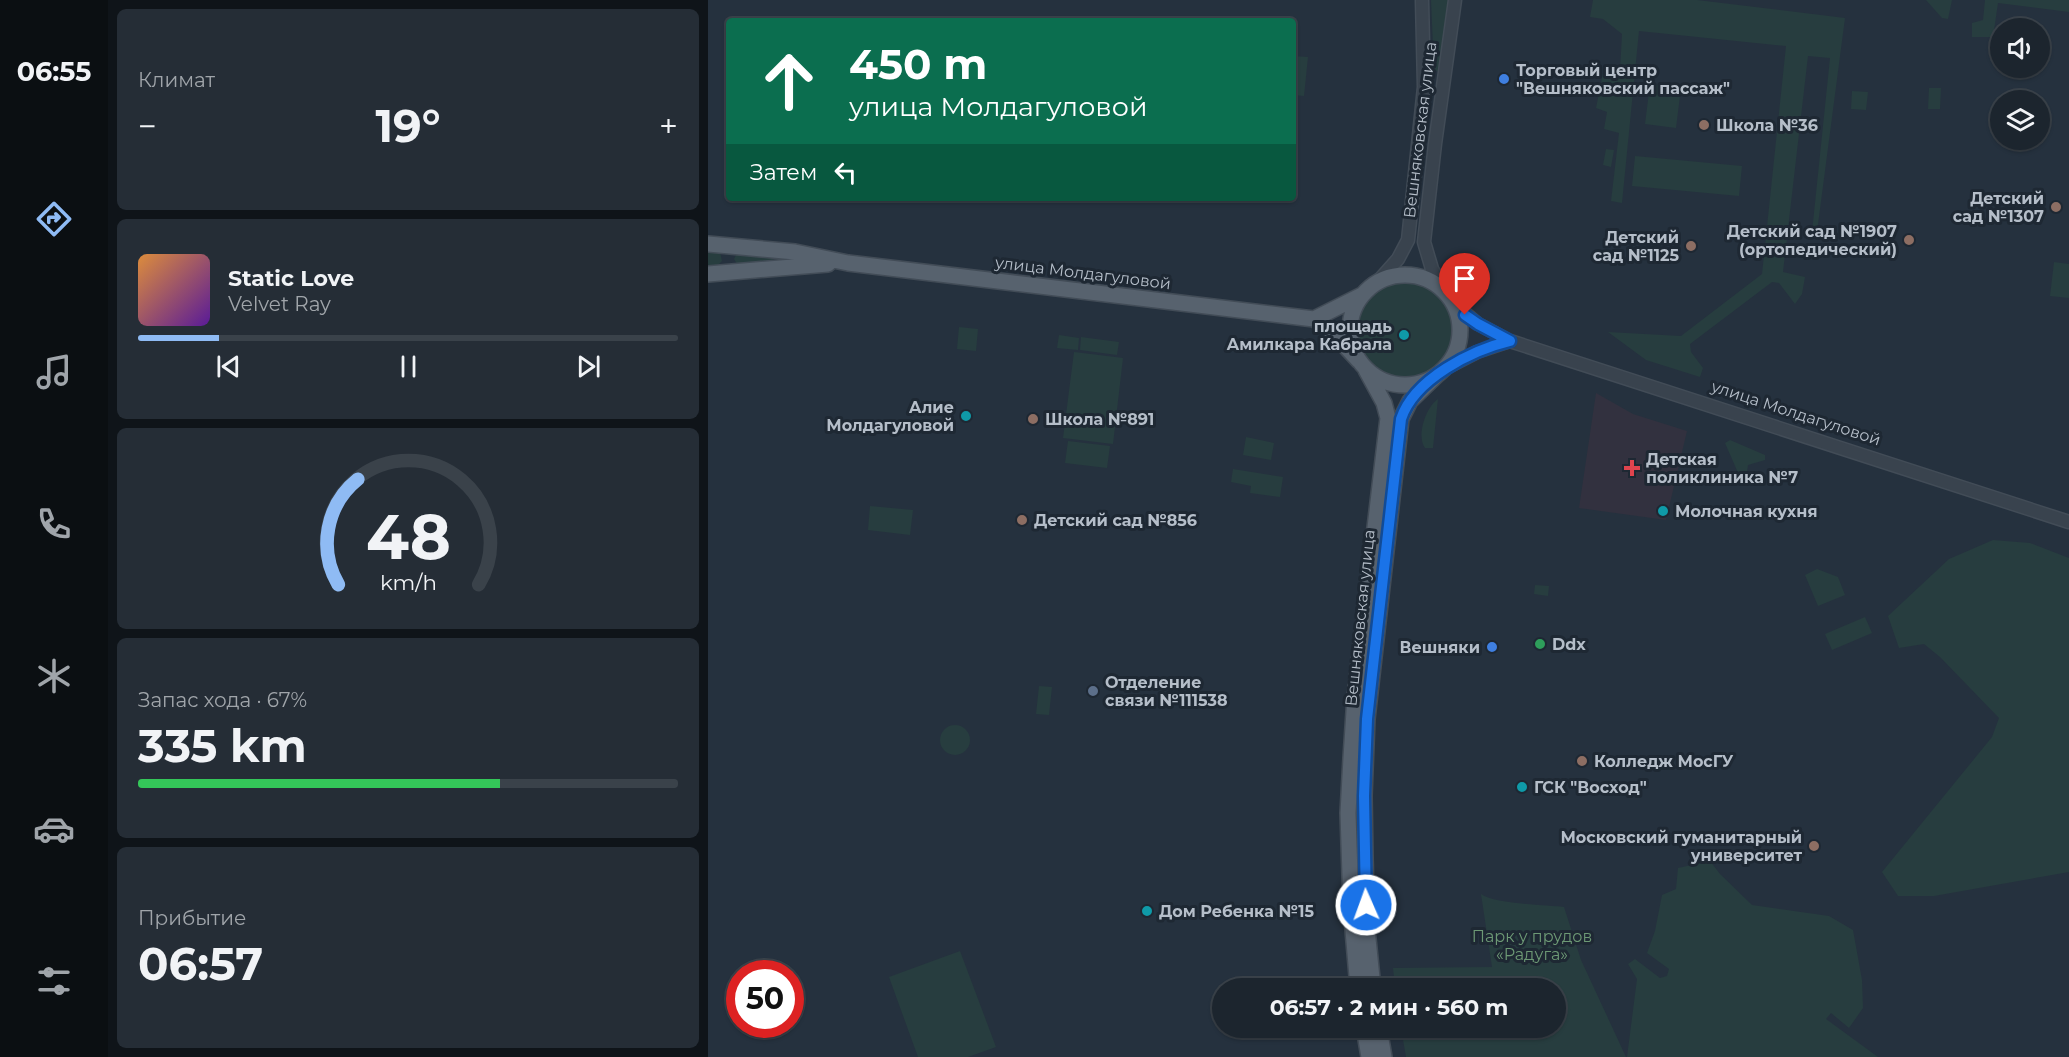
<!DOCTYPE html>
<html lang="ru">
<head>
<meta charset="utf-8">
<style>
	body { margin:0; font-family:Montserrat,sans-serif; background:#252d36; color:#f1f3f6; height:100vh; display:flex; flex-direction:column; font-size:22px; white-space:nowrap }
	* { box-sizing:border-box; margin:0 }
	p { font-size:20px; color:#a0a5aa }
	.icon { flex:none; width:33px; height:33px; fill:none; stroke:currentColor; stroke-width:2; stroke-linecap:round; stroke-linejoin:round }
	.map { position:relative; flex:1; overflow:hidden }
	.sheet { display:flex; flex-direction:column; gap:9px; padding:9px; background:#0f1419; width:600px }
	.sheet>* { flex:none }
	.top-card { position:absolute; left:18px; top:18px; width:570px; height:183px; border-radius:6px; box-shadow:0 2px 4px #0004,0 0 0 2px #3a424a; background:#0b6e4f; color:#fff; overflow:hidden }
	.fabs { position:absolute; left:1282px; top:18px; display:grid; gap:12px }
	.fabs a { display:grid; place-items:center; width:60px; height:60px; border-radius:50%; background:#1c252e; box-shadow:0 2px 4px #0004,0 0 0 2px #3a424a; font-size:30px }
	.speed { position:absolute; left:18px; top:960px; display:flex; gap:12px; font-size:30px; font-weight:700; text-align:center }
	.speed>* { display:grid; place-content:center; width:78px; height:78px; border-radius:50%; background:#1c252e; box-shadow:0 2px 4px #0004,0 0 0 2px #3a424a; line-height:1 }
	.speed .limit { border:9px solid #d22; background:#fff; color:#111 }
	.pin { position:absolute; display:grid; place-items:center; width:51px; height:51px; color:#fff; margin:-62px -26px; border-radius:50% 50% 50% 0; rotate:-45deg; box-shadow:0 0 6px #0007 }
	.pin .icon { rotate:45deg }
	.me { position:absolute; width:66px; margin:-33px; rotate:358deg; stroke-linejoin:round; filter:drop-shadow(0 0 4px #0008) }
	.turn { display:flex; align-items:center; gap:21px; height:126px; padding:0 24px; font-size:27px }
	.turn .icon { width:78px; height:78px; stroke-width:2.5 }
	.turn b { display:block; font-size:42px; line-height:51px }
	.then { display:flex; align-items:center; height:57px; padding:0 24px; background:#0003; gap:12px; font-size:22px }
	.big { font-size:45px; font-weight:700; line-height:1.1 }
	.sheet .widget { flex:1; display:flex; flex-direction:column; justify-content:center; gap:9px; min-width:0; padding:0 21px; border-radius:9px; background:#252d36 }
	.sheet .dial { align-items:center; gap:0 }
	.dial svg { height:156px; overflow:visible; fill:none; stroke:#3a424a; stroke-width:7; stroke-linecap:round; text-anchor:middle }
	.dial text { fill:#f1f3f6; stroke:none }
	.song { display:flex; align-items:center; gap:18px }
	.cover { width:72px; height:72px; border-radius:9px; background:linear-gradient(135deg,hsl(30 70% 55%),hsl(270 70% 35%)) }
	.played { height:6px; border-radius:3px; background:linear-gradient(90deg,#8fbbf4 15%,#3a424a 15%) }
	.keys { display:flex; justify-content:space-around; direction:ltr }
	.heat { display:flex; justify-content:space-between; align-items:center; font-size:33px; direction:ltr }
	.charge { height:9px; border-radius:4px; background:linear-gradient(90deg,#34c759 67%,#3a424a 0) }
	.trip { position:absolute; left:504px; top:978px; width:354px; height:60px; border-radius:30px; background:#1c252e; box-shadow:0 2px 4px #0004,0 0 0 2px #3a424a; font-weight:700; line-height:60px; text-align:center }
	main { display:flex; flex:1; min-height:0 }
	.tab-bar { display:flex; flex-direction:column; width:108px; justify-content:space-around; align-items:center; background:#0b0f12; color:#a0a5aa }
	.tab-bar .icon { width:42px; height:42px }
	.tab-bar .active { color:#8fbbf4 }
	.tab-bar b { font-size:27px; color:#f1f3f6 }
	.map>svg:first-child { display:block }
	.medical { fill:#32313f }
	.green { fill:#273d3f }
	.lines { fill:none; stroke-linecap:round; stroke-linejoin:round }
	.minor-casing { stroke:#424c57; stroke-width:15 }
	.major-casing { stroke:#424c57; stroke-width:18 }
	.minor { stroke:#39434e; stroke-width:12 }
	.major { stroke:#57626e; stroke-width:15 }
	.route-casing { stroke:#114b97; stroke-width:15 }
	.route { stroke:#1a73e8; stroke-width:10 }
	.shop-dot { fill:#3f7fe0; stroke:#1e2833; stroke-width:2 }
	.education-dot { fill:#8d6e63; stroke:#1e2833; stroke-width:2 }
	.culture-dot { fill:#0f9aa8; stroke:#1e2833; stroke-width:2 }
	.health-dot { fill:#e0444e; stroke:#1e2833; stroke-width:2 }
	.leisure-dot { fill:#2e9e5b; stroke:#1e2833; stroke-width:2 }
	.service-dot { fill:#5c6f8a; stroke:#1e2833; stroke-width:2 }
	.labels { text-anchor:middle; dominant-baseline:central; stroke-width:6; stroke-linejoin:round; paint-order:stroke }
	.poi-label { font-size:16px; font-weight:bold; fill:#b5bec9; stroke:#1e2833; text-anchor:start }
	.street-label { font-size:16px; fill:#b5bec9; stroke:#1e2833 }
	.park-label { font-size:16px; fill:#6d9975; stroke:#1e2833 }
</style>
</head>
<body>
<main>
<nav class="tab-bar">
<b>06:55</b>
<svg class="icon active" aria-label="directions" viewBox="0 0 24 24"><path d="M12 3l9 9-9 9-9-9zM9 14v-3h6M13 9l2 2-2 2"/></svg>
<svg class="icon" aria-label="music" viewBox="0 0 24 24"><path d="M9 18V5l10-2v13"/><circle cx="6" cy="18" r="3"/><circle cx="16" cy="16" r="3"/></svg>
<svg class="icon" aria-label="phone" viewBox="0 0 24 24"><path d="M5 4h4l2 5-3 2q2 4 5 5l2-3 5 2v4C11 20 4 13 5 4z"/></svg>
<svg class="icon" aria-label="climate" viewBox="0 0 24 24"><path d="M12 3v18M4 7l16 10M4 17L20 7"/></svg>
<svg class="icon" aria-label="car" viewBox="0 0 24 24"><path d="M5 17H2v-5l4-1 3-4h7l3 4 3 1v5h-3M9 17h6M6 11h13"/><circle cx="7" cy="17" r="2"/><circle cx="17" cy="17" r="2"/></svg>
<svg class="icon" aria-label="filters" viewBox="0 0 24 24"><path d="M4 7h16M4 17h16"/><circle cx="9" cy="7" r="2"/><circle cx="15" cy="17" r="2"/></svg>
</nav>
<section class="sheet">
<div class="widget"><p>Климат</p>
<div class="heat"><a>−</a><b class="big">19°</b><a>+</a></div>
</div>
<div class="widget">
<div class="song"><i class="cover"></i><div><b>Static Love</b><p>Velvet Ray</p></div></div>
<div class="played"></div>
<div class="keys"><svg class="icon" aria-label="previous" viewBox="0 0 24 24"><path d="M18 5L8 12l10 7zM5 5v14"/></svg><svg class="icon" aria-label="pause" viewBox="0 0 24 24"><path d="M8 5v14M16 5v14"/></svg><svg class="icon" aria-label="next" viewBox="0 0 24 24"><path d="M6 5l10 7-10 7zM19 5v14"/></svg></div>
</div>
<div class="widget dial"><svg viewBox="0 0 100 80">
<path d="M14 69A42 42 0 1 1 86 69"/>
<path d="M14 69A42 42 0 0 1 24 15" stroke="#8fbbf4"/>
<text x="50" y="56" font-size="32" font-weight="700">48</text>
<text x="50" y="72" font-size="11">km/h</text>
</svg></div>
<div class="widget"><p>Запас хода · 67%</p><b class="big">335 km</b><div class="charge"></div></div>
<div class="widget"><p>Прибытие</p><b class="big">06:57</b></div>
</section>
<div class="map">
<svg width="1361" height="1057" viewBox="0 0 1361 1057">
	<rect width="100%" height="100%" fill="#25313e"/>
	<path class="medical" d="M888 393 925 414 979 431 958 520 871 508Z"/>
	<path class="green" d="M723 0H741L732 72 726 70Z
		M885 0H989L1137 18 1109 232H1104L1122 58 1100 56 1075 272 1097 277 1094 294 1087 304 1071 283 1064 282 982 344 983 352 995 368 992 377 938 360 900 332 973 336 1054 274 1078 46 931 31 914 203 903 201 911 133 896 129 899 112 888 108 896 68 912 71 914 34 895 19 882 17Z
		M1218 0H1244L1240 19 1234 18Z
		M1277 0H1361V12L1290 3 1285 37H1264V23L1275 20Z
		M585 56 600 57 596 96 585 95Z
		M942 84 973 88 968 128 937 124Z
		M1221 88H1233L1232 109H1220Z
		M1144 91 1160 92 1158 110 1143 109Z
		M898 149 906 150 903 167 895 165Z
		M927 156 1034 166 1031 196 924 186Z
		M0 249 12 252 14 261 8 267 0 268Z
		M29 253 63 255 66 258 64 261 29 264 26 259Z
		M1346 262 1361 264V298L1342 296Z
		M649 331a48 48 0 1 1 96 0a48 48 0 1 1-96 0Z
		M251 327 270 329 268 351 249 349Z
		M351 335 371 338 370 350 349 348Z
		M373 337 411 342 409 355 372 350Z
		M366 352 415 358 405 444 355 438Z
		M730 399 725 448H717C708 436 718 407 730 399Z
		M538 437 566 443 563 460 535 455Z
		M1022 440 1057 455V460L1040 465 1039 472 1031 475 1017 443Z
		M360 441 402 446 399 468 357 463Z
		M525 469 575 477 572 497 542 493 543 486 523 482Z
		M162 506 205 510 202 535 160 530Z
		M1285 540 1322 543 1361 558V872L1226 896H1190L1174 872 1284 737 1291 718 1232 657 1216 644 1191 648 1180 616 1241 559Z
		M1109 569 1130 577 1137 595 1110 606 1097 575Z
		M827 585 841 586 840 596 826 594Z
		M1157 617 1164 633 1124 650 1117 634Z
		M331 686 344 687 341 715 328 714Z
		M232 740a15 15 0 1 1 30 0a15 15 0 1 1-30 0Z
		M1002 861 1012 874 1044 905 1121 916 1145 930 1154 980 1155 1008 1141 1028 1123 1013 1118 1019 1170 1057H919L929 979 920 964 927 959 952 978 959 976 961 969 939 953 947 931 954 895 968 889 970 868Z
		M773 894C787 904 837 905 856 907L873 960 918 1057H698L693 1028H848V988H687L685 968 784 967Z
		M252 951 288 1047 260 1057H210L181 977Z"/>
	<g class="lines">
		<g class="minor-casing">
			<path id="minor" d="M666 286 690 259 700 240 716 87 714 0
				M739 294 724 269 716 242 727 144 747 0
				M745 303 770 324 802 341 1361 522
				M736 369 769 352 802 341"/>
		</g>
		<g class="major-casing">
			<path id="major" d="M0 244 87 252 140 263 606 319 624 332 651 361
				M0 274 120 264
				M642 330a55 55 0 1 1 110 0a55 55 0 1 1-110 0Z
				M606 319 654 295
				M650 988 643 907 640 813 643 758 647 696 680 418 676 403 658 370
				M665 988 659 929 657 858 656 796 659 719 693 419 702 401 730 374
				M656 1028 661 1057
				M671 1028 676 1057"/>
		</g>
		<use href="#minor" class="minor"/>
		<use href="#major" class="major"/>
	</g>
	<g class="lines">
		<g class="route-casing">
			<path id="route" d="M658 905 656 796 659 719 693 419C706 379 764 350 802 341L770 324 757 315"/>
		</g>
		<use href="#route" class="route"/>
	</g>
	<g class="shop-dot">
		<circle cx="796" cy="79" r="6"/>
		<circle cx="784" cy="647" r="6"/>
	</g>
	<g class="education-dot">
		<circle cx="996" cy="125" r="6"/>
		<circle cx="1348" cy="207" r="6"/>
		<circle cx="1201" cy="240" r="6"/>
		<circle cx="983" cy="246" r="6"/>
		<circle cx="325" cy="419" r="6"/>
		<circle cx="314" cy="520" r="6"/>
		<circle cx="874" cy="761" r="6"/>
		<circle cx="1106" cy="846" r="6"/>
	</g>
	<g class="culture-dot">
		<circle cx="696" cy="335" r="6"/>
		<circle cx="258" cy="416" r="6"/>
		<circle cx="955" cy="511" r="6"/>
		<circle cx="814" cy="787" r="6"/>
		<circle cx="439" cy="911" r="6"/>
	</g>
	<path class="health-dot" d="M921 459h6v6h6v6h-6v6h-6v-6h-6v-6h6z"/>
	<circle class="leisure-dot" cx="832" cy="644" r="6"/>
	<circle class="service-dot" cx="385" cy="691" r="6"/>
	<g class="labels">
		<g class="poi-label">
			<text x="808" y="70">Торговый центр<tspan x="808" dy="18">"Вешняковский пассаж"</tspan></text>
			<text x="1008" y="125">Школа №36</text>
			<text x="1336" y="198" text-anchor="end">Детский<tspan x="1336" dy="18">сад №1307</tspan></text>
			<text x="1189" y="231" text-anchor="end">Детский сад №1907<tspan x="1189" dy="18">(ортопедический)</tspan></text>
			<text x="971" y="237" text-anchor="end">Детский<tspan x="971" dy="18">сад №1125</tspan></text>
			<text x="684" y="326" text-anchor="end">площадь<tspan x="684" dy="18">Амилкара Кабрала</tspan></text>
			<text x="246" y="407" text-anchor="end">Алие<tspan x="246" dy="18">Молдагуловой</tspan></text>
			<text x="337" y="419">Школа №891</text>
			<text x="938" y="459">Детская<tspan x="938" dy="18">поликлиника №7</tspan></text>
			<text x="967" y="511">Молочная кухня</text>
			<text x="326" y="520">Детский сад №856</text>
			<text x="844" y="644">Ddx</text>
			<text x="772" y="647" text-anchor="end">Вешняки</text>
			<text x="397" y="682">Отделение<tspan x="397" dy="18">связи №111538</tspan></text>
			<text x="886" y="761">Колледж МосГУ</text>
			<text x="826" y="787">ГСК "Восход"</text>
			<text x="1094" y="837" text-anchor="end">Московский гуманитарный<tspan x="1094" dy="18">университет</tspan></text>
			<text x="451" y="911">Дом Ребенка №15</text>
		</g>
		<g class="street-label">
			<text transform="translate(712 130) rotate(-83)">Вешняковская улица</text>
			<text transform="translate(375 273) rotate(7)">улица Молдагуловой</text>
			<text transform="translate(1088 413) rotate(18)">улица Молдагуловой</text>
			<text transform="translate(652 618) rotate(-84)">Вешняковская улица</text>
		</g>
		<g class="park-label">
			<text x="824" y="936">Парк у прудов<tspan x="824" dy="18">«Радуга»</tspan></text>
		</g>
	</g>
</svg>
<div class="fabs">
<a><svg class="icon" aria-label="sound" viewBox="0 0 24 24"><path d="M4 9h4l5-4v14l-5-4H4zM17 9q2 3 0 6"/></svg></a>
<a><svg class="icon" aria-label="layers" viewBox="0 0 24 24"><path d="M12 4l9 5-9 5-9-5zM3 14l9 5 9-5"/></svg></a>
</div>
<div class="speed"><div class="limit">50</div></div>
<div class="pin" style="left:757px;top:315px;background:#d93025"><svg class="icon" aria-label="arrive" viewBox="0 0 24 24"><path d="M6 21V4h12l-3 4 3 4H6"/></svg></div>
<svg class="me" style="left:658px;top:905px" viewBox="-20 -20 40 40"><circle r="17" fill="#1a73e8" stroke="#fff" stroke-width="3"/><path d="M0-11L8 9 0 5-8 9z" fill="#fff"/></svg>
<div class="trip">06:57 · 2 мин · 560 m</div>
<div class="top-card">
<div class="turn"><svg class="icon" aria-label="ahead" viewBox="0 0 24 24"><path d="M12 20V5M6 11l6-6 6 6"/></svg><div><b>450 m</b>улица Молдагуловой</div></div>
<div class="then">Затем<svg class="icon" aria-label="left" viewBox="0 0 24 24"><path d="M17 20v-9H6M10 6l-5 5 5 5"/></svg></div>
</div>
</div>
</main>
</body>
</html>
